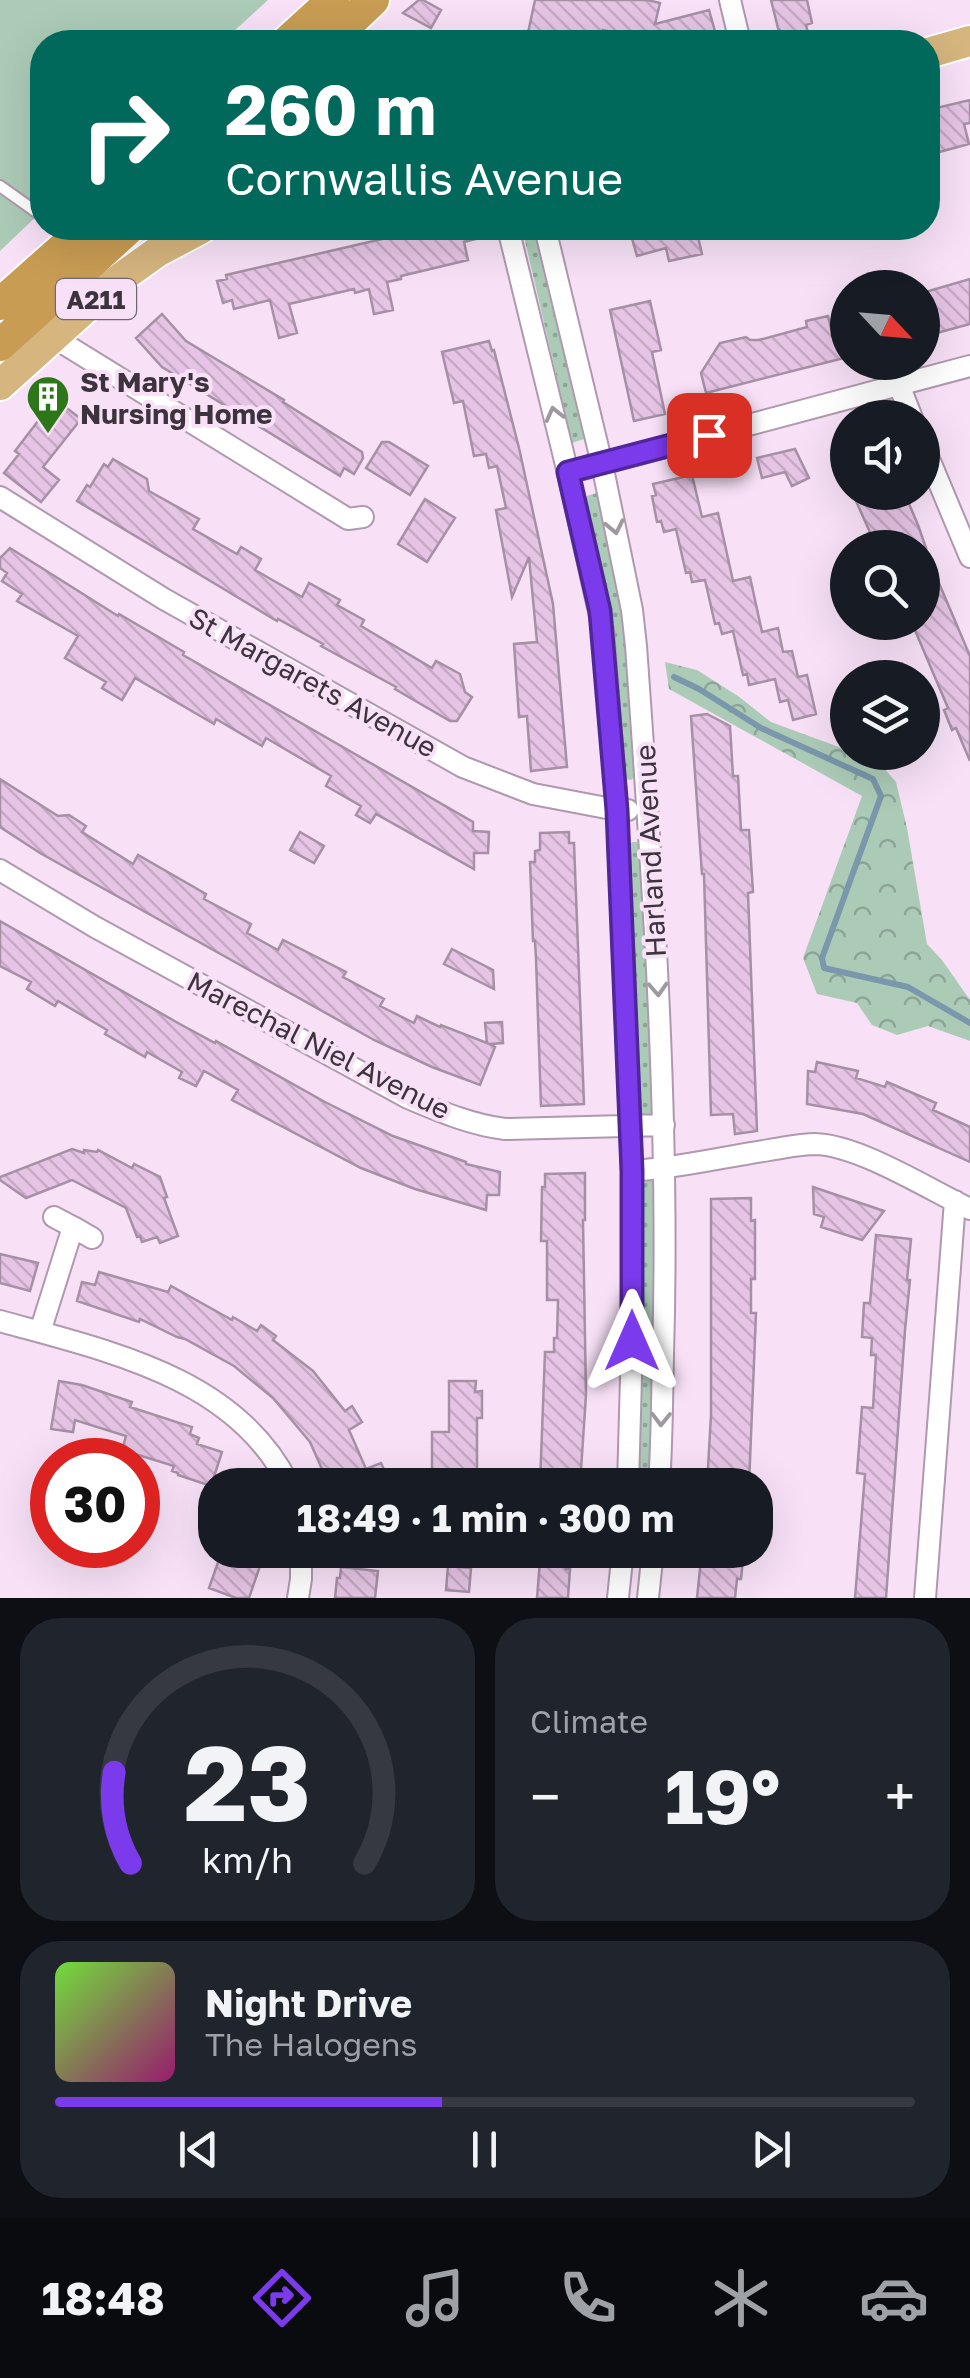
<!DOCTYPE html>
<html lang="en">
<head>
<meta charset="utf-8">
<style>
	body { margin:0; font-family:"Golos Text",sans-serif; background:#20242c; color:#f1f3f6; height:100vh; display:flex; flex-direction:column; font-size:38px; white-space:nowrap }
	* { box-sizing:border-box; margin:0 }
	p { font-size:32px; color:#9ea1a6 }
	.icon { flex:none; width:55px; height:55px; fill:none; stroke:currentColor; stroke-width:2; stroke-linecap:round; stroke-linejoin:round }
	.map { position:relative; height:1598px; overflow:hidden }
	.drawer { display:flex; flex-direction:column; gap:20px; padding:20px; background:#0d0f14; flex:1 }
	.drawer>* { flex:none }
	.hud { position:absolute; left:30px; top:30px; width:910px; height:210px; border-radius:40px; box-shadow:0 10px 40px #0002; background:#00695c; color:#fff; overflow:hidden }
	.needle { width:65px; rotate:116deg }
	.buttons { position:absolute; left:830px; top:270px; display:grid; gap:20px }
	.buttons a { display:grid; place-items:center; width:110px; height:110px; border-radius:50%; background:#171b24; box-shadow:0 10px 40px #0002; font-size:50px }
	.speed { position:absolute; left:30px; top:1438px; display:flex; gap:20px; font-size:50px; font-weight:700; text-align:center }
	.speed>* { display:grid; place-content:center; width:130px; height:130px; border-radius:50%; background:#171b24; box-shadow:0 10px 40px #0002; line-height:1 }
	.speed .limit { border:15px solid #d22; background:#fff; color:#111 }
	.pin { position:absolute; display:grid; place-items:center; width:85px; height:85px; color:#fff; margin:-42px; border-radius:20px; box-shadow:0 5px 15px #0006 }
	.me { position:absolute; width:110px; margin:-55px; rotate:0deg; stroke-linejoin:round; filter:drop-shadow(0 0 8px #0008) }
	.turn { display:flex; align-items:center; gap:35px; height:210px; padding:0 30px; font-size:45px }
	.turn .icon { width:130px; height:130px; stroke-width:2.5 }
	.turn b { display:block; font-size:70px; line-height:85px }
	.big { font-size:75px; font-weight:700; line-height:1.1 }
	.drawer .tile { flex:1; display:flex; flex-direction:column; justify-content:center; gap:15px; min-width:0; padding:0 35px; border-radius:40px; background:#20242c }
	.drawer .dial { align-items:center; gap:0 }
	.dial svg { height:260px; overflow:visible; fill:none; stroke:#363941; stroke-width:7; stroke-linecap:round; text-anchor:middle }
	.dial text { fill:#f1f3f6; stroke:none }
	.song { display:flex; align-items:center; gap:30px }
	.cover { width:120px; height:120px; border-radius:15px; background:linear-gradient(135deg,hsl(100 70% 55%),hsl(320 70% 35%)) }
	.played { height:10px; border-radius:5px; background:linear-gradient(90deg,#7c3aed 45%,#363941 45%) }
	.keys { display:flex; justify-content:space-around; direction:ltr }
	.heat { display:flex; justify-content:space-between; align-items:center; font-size:55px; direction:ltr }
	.drawer .tiles { flex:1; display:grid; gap:20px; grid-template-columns:1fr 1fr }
	.tile:last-child { grid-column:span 2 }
	.trip { position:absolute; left:198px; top:1468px; width:575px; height:100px; border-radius:40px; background:#171b24; box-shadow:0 10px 40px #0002; font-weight:700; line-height:100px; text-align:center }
	.tabs { display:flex; height:160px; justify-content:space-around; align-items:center; background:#090b0e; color:#9ea1a6 }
	.tabs .icon { width:70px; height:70px }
	.tabs .active { color:#7c3aed }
	.tabs b { font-size:45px; color:#f1f3f6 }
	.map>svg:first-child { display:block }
	.grass { fill:url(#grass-dots) }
	.forest { fill:url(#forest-crowns) }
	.park { fill:#accbb7 }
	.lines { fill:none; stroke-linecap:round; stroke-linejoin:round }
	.stream { stroke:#7b97ab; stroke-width:6 }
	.building { fill:url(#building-back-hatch); stroke:#a690a5; stroke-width:2.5 }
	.service-casing { stroke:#af99ae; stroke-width:14 }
	.minor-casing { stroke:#af99ae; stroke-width:24 }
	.primary-casing { stroke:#fff; stroke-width:34 }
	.trunk-casing { stroke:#fff; stroke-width:36 }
	.service { stroke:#fff; stroke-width:10 }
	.minor { stroke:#fff; stroke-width:20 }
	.primary { stroke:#d6b57e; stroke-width:30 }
	.trunk { stroke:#c89c53; stroke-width:32 }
	.oneway { stroke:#9e999e }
	.route-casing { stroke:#51269a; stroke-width:25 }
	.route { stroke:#7c3aed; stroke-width:18 }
	.labels { text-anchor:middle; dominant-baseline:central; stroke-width:8; stroke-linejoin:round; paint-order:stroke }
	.shield { fill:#f8e1f7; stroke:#746774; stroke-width:2.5 }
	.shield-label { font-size:25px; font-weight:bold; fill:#3c333c }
	.poi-label { font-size:28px; font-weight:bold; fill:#3c333c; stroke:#f8e1f7; text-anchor:start }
	.street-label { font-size:28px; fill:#3c333c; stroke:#f8e1f7 }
</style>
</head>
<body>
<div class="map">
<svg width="970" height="1598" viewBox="0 0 970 1598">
	<defs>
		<pattern id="grass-dots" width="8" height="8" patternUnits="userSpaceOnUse" patternTransform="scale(2.5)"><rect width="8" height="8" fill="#accbb7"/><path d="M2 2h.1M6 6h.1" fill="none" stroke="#8da596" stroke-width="1.8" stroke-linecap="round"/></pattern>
		<pattern id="forest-crowns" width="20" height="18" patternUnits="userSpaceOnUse" patternTransform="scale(2.5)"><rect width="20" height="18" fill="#accbb7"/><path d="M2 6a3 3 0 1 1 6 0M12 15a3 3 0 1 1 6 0" fill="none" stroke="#8da596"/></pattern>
		<pattern id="building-back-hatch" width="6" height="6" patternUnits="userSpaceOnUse" patternTransform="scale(2.5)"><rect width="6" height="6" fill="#e6c4e5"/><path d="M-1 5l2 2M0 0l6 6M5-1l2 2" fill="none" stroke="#c6a9c5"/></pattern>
	</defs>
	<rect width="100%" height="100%" fill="#f8e1f7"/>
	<path class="grass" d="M522 228H534L584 439 572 443Z
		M597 493 617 574 624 613 634 763 635 777 631 780 625 779 621 765 609 604 583 497Z
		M632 842H637L641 845 653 1111 650 1117 644 1116 640 1111 629 846Z
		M648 1180 653 1181 655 1186 653 1422 651 1485H638L642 1186Z"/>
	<path class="forest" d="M665 662 697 670 738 696 771 722 847 750 848 752 878 761 896 782 907 828 927 944 942 960 970 1000V1041L928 1026 897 1035 872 1025 857 1003 817 994 803 958 862 796 669 689Z"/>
	<path class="park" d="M0 0H268L222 42H42V211L0 251Z"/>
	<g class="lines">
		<path class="stream" d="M674 677 699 689 761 728 873 779 881 796 822 958 824 968 908 987 970 1023"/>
	</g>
	<path class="building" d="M419 0H423L441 10 431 28 403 13Z
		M535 0H647L660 3 655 24 709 10 718 42H660L603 30 601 42H573L528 33Z
		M771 0H807L812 23 806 25 808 33 781 40Z
		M970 100V123L964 124 969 144 928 155V110Z
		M430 228H495V234L464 242 468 260 401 276V279L387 282 393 310 374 314 369 289 355 293 354 289 289 304 297 333 279 338 270 300 234 309 232 300 223 303 217 281 227 279 226 275Z
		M629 228H696L702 254 669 261 666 248 637 256Z
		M970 279V324L922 337V293Z
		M650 301 661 350 652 352 665 414 634 421 610 310Z
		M162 314 186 341 284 400 283 402 362 452 363 458 354 474 344 468 340 476 162 367 136 338Z
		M828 316 831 328 848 324V357L706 393 701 373 720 343 746 337 750 340H759L807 327 806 321Z
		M489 341 492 351 494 350 519 448 553 604 567 767H565L531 771 527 716 519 717 514 644 537 642 529 557 512 597 496 510 506 508 497 466 489 468 486 454 474 456 463 401 454 403 442 352Z
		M55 399 81 419 43 467 59 480 41 502 4 473 19 454 15 451Z
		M382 442H389L428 466 410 495 366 468Z
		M795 449 809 478 792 486 785 472 762 478 757 458Z
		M113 459 147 479 149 491 199 519 193 529 237 554 241 547 261 559 255 570 302 597 309 583 340 600 337 605 364 620 361 626 432 668 436 661 460 674 465 692 472 697 457 721H450L395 689 396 687 321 646 323 644 278 619 277 621 77 501 87 485 90 487 104 464 108 467Z
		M692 475 702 517 718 513 733 581 750 577 762 632 778 628 783 652 792 651 798 677 807 675 816 714 793 720 788 700 780 702 775 679 749 685 747 674 743 675 733 631 722 634 719 623 715 624 705 580 692 582 690 572 686 573 676 529 664 532 661 521 657 522 652 496 656 495 653 484Z
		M852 492H904L918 525 926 548H924L970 656V761L956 728 952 730 944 710 948 708 914 628 922 625V548H877Z
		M425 499 455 518 427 562 398 544Z
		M10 548 118 616 119 614 184 652 183 655 473 822V831L489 832 488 853H474V869L376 814 370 823 356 815 361 806 326 786 331 776 266 738 262 746 216 719 214 724 135 678 122 700 102 688 106 682 65 658 78 636 17 601 22 594 2 581 7 573 0 568V558Z
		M707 714 730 726 733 776H738L741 830H749L753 892 748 893 757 1131 735 1134 733 1114 711 1115 704 874H702L691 716Z
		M0 779 58 816 69 815 86 826 82 832 133 864 138 855 206 894 204 899 251 924 247 933 278 950 283 940 346 972 343 977 384 999 380 1006 414 1023 417 1016 440 1027 441 1025 487 1043 485 1023 502 1022 503 1043 490 1044 495 1047 480 1085 432 1067 374 1040 40 853 0 827Z
		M300 832 324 846 314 863 290 850Z
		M569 832V843H574L584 1104 541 1106 536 959 535 941H533L530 862H535V851L540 850V833Z
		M0 921 178 1023 215 1043 216 1041 325 1102 393 1136 466 1162V1164L500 1172 499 1195H487L486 1210 415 1189 361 1168 232 1100 238 1090 204 1071 196 1086 179 1078 182 1072 147 1052 145 1057 105 1034 107 1030 58 1001 55 1006 27 989 31 982 0 966Z
		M452 949 493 970 494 989 444 964Z
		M817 1062 858 1071 856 1078 885 1087 887 1082 936 1103 933 1110 970 1127V1162L863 1114 807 1104 808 1071 815 1072Z
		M72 1149 84 1153V1150L97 1152 98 1150 132 1168 134 1164 160 1177 167 1197 164 1198 178 1236 160 1243 157 1237 142 1242 140 1236 137 1237 126 1208 72 1180 26 1198 0 1180V1177Z
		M585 1173V1220H583L586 1395 580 1485H540L545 1352H554V1338H557L558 1300H547V1241H541L542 1187H545V1174Z
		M813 1187 884 1211 862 1240 821 1227 824 1217 814 1214Z
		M751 1198V1221L755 1220V1279H751V1313H756L749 1485H707L711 1415V1199Z
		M876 1235 911 1239 907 1280H910L905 1330 886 1598H855L865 1474 857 1473 862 1407 873 1408 876 1355H871L872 1338 862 1337 864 1303H870Z
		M0 1254 38 1263 30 1291 0 1283Z
		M99 1272 168 1292 171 1286 232 1320 233 1317 257 1331 261 1325 276 1336 273 1340 313 1371 345 1411 352 1406 362 1422 349 1430 366 1469 381 1463 391 1485H329L310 1442 273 1398 234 1366 185 1339 177 1337 140 1319 139 1322 77 1301 82 1282 95 1285Z
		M59 1381 82 1385 132 1402 130 1407 192 1427 190 1434 199 1438 197 1444 222 1452 211 1486 178 1475V1473L172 1471 174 1466 122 1450 126 1436 75 1420 73 1432 51 1429Z
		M449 1381H476L475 1392 482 1391V1418H477V1484H432V1432H449Z
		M702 1550H744L741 1579H737L735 1598H697Z
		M222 1551 260 1566 249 1598H236L209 1588Z
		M540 1561 567 1563 566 1569H570L568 1598H537Z
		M448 1566 471 1568 469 1592 446 1590Z
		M341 1567 378 1571 375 1598H335L337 1578H340Z"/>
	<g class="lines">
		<g class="service-casing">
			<path id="service" d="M0 186 42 216"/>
		</g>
		<g class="minor-casing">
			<path id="minor" d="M730 0 740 42
				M508 228 568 473 603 630 617 810 632 1171V1341L628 1485
				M545 228 602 464 632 610 636 646C653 882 670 1119 663 1355 662 1398 662 1442 659 1485
				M53 337 348 519 363 517
				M899 385 912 418
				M922 442 970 557
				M568 473 970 366
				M0 497 164 599 463 767 533 794 617 810H628
				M0 870 95 927 408 1098C439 1111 471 1125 505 1129L664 1125
				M632 1171C678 1168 723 1157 769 1150 783 1148 800 1144 815 1144 859 1145 928 1189 970 1209
				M54 1217 73 1227
				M0 1321C107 1351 236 1377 289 1485
				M40 1332 73 1227 92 1238
				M298 1598 301 1579V1550
				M618 1598 623 1550
				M648 1598 653 1550
				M925 1598 955 1201"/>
		</g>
		<g class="primary-casing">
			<path id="primary" d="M928 53 970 41
				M0 385 111 285 157 252 202 228"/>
		</g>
		<g class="trunk-casing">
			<path id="trunk" d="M287 42 333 0
				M329 42 373 0
				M0 304 86 228
				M0 345 129 228"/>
		</g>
		<use href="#service" class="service"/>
		<use href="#minor" class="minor"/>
		<use href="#primary" class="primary"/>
		<use href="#trunk" class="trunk"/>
	</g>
	<defs><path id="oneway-chevron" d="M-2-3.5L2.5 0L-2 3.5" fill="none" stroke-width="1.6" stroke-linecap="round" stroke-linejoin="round" transform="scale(2.5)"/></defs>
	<g class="oneway">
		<use href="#oneway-chevron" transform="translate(554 414) rotate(-104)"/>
		<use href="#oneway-chevron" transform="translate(615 527) rotate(78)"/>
		<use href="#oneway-chevron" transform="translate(658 989) rotate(87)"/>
		<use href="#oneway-chevron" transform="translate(661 1419) rotate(91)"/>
	</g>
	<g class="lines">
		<g class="route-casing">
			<path id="route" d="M632 1341V1171L617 810 600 611 568 472 709 435"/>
		</g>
		<use href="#route" class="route"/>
	</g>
	<defs>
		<g id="building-pin" transform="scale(2.25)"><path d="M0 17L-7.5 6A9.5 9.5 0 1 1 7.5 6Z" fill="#2d761a" stroke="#f8e1f7"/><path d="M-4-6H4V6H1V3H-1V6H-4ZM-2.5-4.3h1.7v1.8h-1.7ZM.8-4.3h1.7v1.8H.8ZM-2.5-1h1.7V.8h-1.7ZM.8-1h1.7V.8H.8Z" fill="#fff"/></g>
	</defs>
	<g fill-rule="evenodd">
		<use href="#building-pin" x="48" y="397"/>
	</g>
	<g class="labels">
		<rect class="shield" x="56" y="279" width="80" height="40" rx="8"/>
		<g class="shield-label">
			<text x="96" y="299">A211</text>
		</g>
		<g class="poi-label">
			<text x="80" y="381">St Mary's<tspan x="80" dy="32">Nursing Home</tspan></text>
		</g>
		<g class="street-label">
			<text transform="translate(313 682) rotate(29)">St Margarets Avenue</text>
			<text transform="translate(650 851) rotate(-93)">Harland Avenue</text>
			<text transform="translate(319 1045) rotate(27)">Marechal Niel Avenue</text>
		</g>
	</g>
</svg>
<div class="buttons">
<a><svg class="needle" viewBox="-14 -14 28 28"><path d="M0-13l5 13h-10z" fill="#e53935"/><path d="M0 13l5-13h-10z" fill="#9ea1a6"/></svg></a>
<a><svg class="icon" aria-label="sound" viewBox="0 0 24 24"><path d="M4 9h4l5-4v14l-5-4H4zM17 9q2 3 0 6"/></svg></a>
<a><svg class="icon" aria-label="search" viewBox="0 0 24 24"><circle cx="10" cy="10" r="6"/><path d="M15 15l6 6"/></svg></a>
<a><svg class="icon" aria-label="layers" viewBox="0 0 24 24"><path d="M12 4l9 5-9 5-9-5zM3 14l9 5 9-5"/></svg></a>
</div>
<div class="speed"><div class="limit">30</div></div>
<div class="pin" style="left:709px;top:435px;background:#d93025"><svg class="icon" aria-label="arrive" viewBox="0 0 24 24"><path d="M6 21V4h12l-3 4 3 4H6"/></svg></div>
<svg class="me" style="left:632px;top:1341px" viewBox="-20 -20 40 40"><path d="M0-17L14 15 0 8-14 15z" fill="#7c3aed" stroke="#fff" stroke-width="4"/></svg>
<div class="trip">18:49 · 1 min · 300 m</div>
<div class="hud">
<div class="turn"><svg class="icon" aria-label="right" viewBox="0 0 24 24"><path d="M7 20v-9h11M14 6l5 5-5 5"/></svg><div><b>260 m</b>Cornwallis Avenue</div></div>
</div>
</div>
<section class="drawer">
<div class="tiles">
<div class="tile dial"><svg viewBox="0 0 100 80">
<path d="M14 69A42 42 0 1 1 86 69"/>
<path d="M14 69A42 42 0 0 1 9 41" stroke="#7c3aed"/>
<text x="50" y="56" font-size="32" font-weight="700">23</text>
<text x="50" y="72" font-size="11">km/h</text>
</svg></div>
<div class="tile"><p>Climate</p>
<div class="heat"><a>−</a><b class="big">19°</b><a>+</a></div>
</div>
<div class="tile">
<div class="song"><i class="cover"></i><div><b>Night Drive</b><p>The Halogens</p></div></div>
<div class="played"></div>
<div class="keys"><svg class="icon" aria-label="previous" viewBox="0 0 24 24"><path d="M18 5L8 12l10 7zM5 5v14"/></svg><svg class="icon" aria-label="pause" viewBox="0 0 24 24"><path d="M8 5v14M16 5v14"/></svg><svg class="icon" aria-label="next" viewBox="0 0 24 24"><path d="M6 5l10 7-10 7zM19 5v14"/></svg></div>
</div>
</div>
</section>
<nav class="tabs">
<b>18:48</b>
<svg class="icon active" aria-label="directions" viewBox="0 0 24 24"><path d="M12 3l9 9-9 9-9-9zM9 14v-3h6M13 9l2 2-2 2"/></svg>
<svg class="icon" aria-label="music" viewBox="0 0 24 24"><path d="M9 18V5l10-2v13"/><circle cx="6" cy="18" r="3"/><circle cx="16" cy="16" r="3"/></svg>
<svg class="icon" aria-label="phone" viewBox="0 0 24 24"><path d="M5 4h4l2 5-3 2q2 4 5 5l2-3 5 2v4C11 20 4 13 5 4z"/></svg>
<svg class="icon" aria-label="climate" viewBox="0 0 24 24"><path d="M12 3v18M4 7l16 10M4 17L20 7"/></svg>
<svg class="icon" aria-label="car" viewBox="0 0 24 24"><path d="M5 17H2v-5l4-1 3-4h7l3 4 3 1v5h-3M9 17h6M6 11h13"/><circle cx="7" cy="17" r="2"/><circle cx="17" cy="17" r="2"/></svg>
</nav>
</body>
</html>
